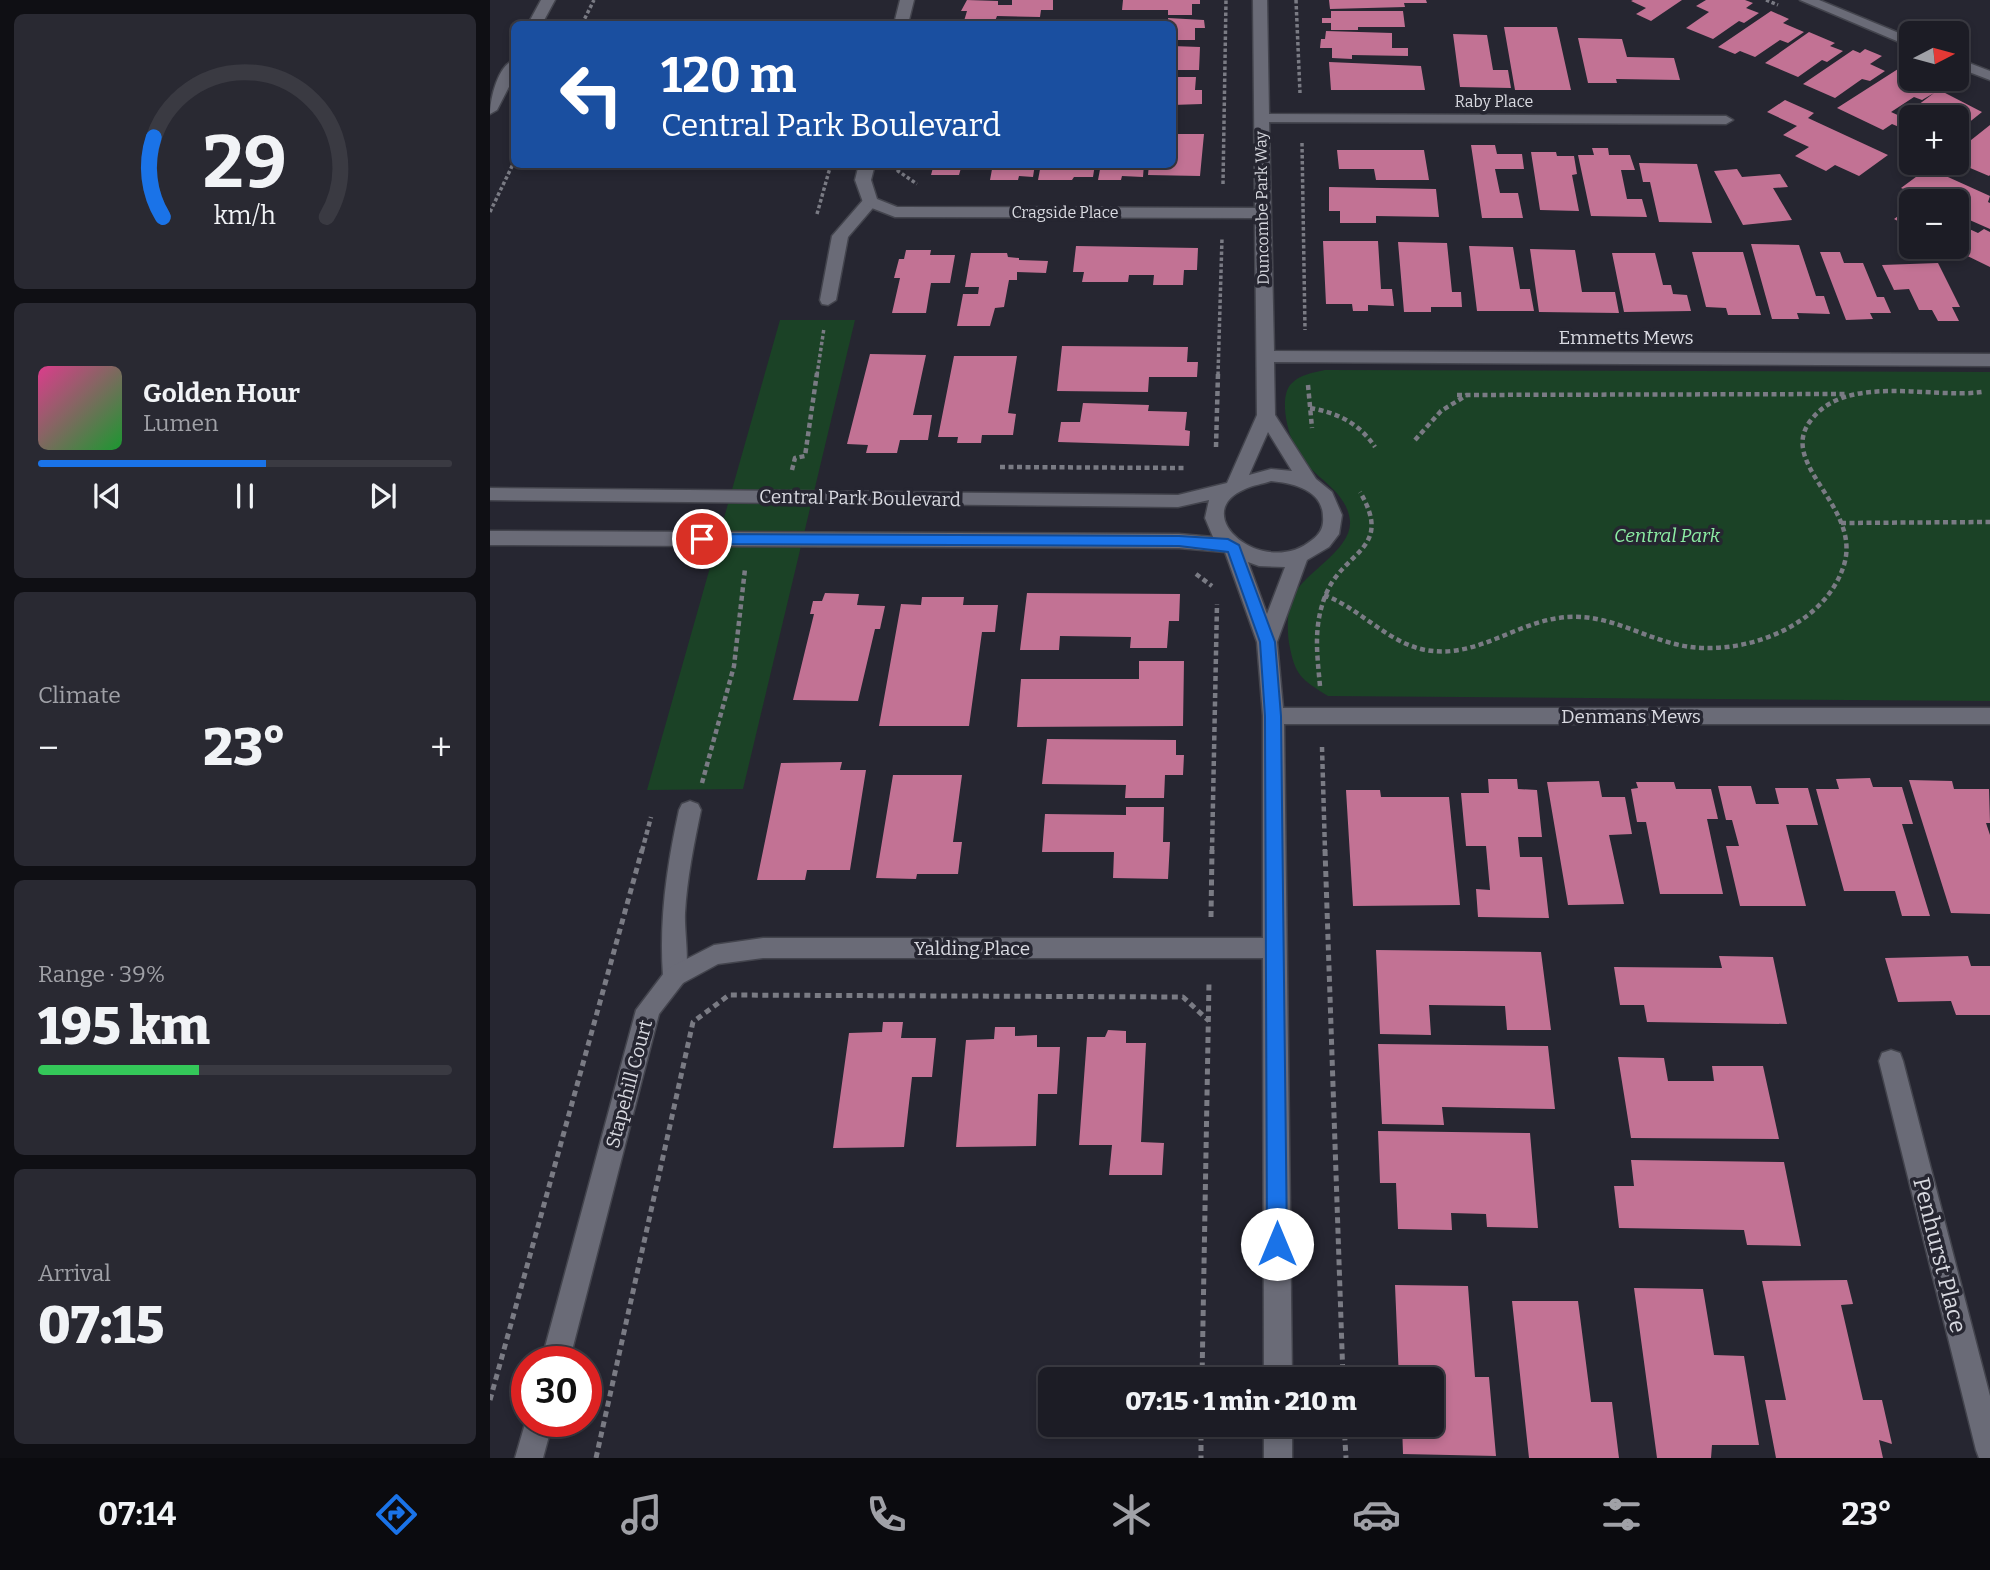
<!DOCTYPE html>
<html lang="en">
<head>
<meta charset="utf-8">
<style>
	body { margin:0; font-family:Bitter,serif; background:#292932; color:#f1f3f6; height:100vh; display:flex; flex-direction:column; font-size:26px; white-space:nowrap }
	* { box-sizing:border-box; margin:0 }
	p { font-size:23px; color:#a0a1a7 }
	.icon { flex:none; width:38px; height:38px; fill:none; stroke:currentColor; stroke-width:2; stroke-linecap:round; stroke-linejoin:round }
	.map { position:relative; flex:1; overflow:hidden }
	.side { display:flex; flex-direction:column; gap:14px; padding:14px; background:#0f0f14; width:490px }
	.side>* { flex:none }
	.banner { position:absolute; left:21px; top:21px; width:665px; height:147px; border-radius:10px; box-shadow:0 4px 10px #0003,0 0 0 2px #3a3a42; background:#1a4fa0; color:#fff; overflow:hidden }
	.needle { width:46px; rotate:84deg }
	.tools { position:absolute; left:1409px; top:21px; display:grid; gap:14px }
	.tools a { display:grid; place-items:center; width:70px; height:70px; border-radius:10px; background:#1c1c25; box-shadow:0 4px 10px #0003,0 0 0 2px #3a3a42; font-size:35px }
	.speed { position:absolute; left:21px; top:1346px; display:flex; gap:14px; font-size:35px; font-weight:700; text-align:center }
	.speed>* { display:grid; place-content:center; width:91px; height:91px; border-radius:50%; background:#1c1c25; box-shadow:0 4px 10px #0003,0 0 0 2px #3a3a42; line-height:1 }
	.speed .limit { border:10px solid #d22; background:#fff; color:#111 }
	.pin { position:absolute; display:grid; place-items:center; width:60px; height:60px; color:#fff; margin:-30px; border:4px solid #fff; border-radius:50%; box-shadow:0 2px 7px #0007 }
	.me { position:absolute; width:77px; margin:-38px; rotate:0deg; stroke-linejoin:round; filter:drop-shadow(0 0 5px #0008) }
	.turn { display:flex; align-items:center; gap:24px; height:147px; padding:0 35px; font-size:32px }
	.turn .icon { width:91px; height:91px; stroke-width:2.5 }
	.turn b { display:block; font-size:49px; line-height:60px }
	.big { font-size:52px; font-weight:800; line-height:1.1 }
	.side .card { flex:1; display:flex; flex-direction:column; justify-content:center; gap:10px; min-width:0; padding:0 24px; border-radius:10px; background:#292932 }
	.side .dial { align-items:center; gap:0 }
	.dial svg { height:182px; overflow:visible; fill:none; stroke:#3a3a42; stroke-width:7; stroke-linecap:round; text-anchor:middle }
	.dial text { fill:#f1f3f6; stroke:none }
	.song { display:flex; align-items:center; gap:21px }
	.cover { width:84px; height:84px; border-radius:10px; background:linear-gradient(135deg,hsl(330 70% 55%),hsl(130 70% 35%)) }
	.played { height:7px; border-radius:4px; background:linear-gradient(90deg,#1a73e8 55%,#3a3a42 55%) }
	.keys { display:flex; justify-content:space-around; direction:ltr }
	.heat { display:flex; justify-content:space-between; align-items:center; font-size:38px; direction:ltr }
	.charge { height:10px; border-radius:5px; background:linear-gradient(90deg,#34c759 39%,#3a3a42 0) }
	.trip { position:absolute; left:548px; top:1367px; width:406px; height:70px; border-radius:10px; background:#1c1c25; box-shadow:0 4px 10px #0003,0 0 0 2px #3a3a42; font-weight:800; line-height:70px; text-align:center }
	.menu { display:flex; height:112px; justify-content:space-around; align-items:center; background:#0b0b0f; color:#a0a1a7 }
	.menu .icon { width:49px; height:49px }
	.menu .selected { color:#1a73e8 }
	.menu b { font-size:32px; color:#f1f3f6 }
	main { display:flex; flex:1; min-height:0 }
	.map>svg:first-child { display:block }
	.green { fill:#1b4226 }
	.building { fill:#c27294; fill-rule:evenodd }
	.lines { fill:none; stroke-linecap:round; stroke-linejoin:round }
	.lane-casing { stroke:#43444d; stroke-width:3 }
	.street-casing { stroke:#43444d; stroke-width:3 }
	.secondary-casing { stroke:#43444d; stroke-width:3 }
	.path-far2 { stroke:#7a7b84; stroke-width:3.5; stroke-dasharray:3.5 2.5; stroke-linecap:butt }
	.path-far1 { stroke:#7a7b84; stroke-width:4.5; stroke-dasharray:5 3.5; stroke-linecap:butt }
	.path { stroke:#7a7b84; stroke-width:5; stroke-dasharray:6 4.5; stroke-linecap:butt }
	.lane { fill:#6a6b77; fill-rule:evenodd }
	.street { fill:#6a6b77; fill-rule:evenodd }
	.secondary { fill:#6a6b77; fill-rule:evenodd }
	.route { fill:#1a73e8; stroke:#114b97; stroke-width:2 }
	.labels { text-anchor:middle; dominant-baseline:central; stroke-width:7; stroke-linejoin:round; paint-order:stroke }
	.far-street-label { font-size:16px; fill:#d8d9e0; stroke:#262631 }
	.street-label { font-size:19px; fill:#d8d9e0; stroke:#262631 }
	.park-label { font-size:19px; font-style:italic; fill:#8ceea4; stroke:#262631 }
	.near-street-label { font-size:23px; fill:#d8d9e0; stroke:#262631 }
</style>
</head>
<body>
<main>
<section class="side">
<div class="card dial"><svg viewBox="0 0 100 80">
<path d="M14 69A42 42 0 1 1 86 69"/>
<path d="M14 69A42 42 0 0 1 10 34" stroke="#1a73e8"/>
<text x="50" y="56" font-size="32" font-weight="700">29</text>
<text x="50" y="72" font-size="11">km/h</text>
</svg></div>
<div class="card">
<div class="song"><i class="cover"></i><div><b>Golden Hour</b><p>Lumen</p></div></div>
<div class="played"></div>
<div class="keys"><svg class="icon" aria-label="previous" viewBox="0 0 24 24"><path d="M18 5L8 12l10 7zM5 5v14"/></svg><svg class="icon" aria-label="pause" viewBox="0 0 24 24"><path d="M8 5v14M16 5v14"/></svg><svg class="icon" aria-label="next" viewBox="0 0 24 24"><path d="M6 5l10 7-10 7zM19 5v14"/></svg></div>
</div>
<div class="card"><p>Climate</p>
<div class="heat"><a>−</a><b class="big">23°</b><a>+</a></div>
</div>
<div class="card"><p>Range · 39%</p><b class="big">195 km</b><div class="charge"></div></div>
<div class="card"><p>Arrival</p><b class="big">07:15</b></div>
</section>
<div class="map">
<svg width="1500" height="1458" viewBox="0 0 1500 1458">
	<rect width="100%" height="100%" fill="#262631"/>
	<path class="green" d="M290 320H365L253 789 157 790Z
		M835 370 1500 372V701L838 696C811 679 805 676 799 643 797 630 797 608 803 596 816 571 862 550 860 521 857 492 828 480 812 459 800 445 787 399 801 384 810 374 823 373 835 370Z"/>
	<path class="building" d="M477 0 508 1V5H522V0H563V10H551L550 17 507 16 505 21H474L477 11H471Z
		M633 0H710V4H702V15H678V10H632Z
		M839 0H936L937 3H914L915 7 840 9Z
		M1143 0H1192L1161 21 1146 14 1156 8 1141 1Z
		M1216 0H1255L1263 3 1256 8 1269 13 1254 23 1249 21 1223 39 1196 28 1219 12 1206 6Z
		M841 11H913L915 27H868V30H841V23H832V18H841Z
		M1281 11 1299 19 1293 23 1314 32 1298 43 1290 40 1265 57 1250 51 1245 54 1228 47Z
		M678 18 714 20 715 28H705V40H682V24H678Z
		M1014 27H1067L1081 90H1025Z
		M836 31 902 33V48H918V56L862 55V59L842 58V48H830L831 39H835Z
		M1319 32 1345 43 1340 46 1353 51 1337 62 1332 60 1308 77 1275 63Z
		M963 34 997 35 1003 70H1018L1021 88 970 87Z
		M1088 38 1132 39 1137 57 1184 58 1190 80 1126 79 1127 83H1098Z
		M682 46 710 47 709 70H682Z
		M1375 49 1392 56 1380 64 1395 71 1380 81 1372 79 1345 98 1313 84 1363 50 1370 53Z
		M839 62 931 66 935 90H841Z
		M1408 69 1421 75V79H1428L1492 112 1477 124 1471 121 1466 125V117H1421V132L1402 124 1393 130 1347 108ZM1444 93 1412 117 1401 112 1424 97 1432 100Z
		M682 77H706L705 90H712V104L682 105Z
		M1295 100 1324 113 1318 118 1398 155 1369 176 1345 165 1336 171 1305 156 1319 147 1293 135 1307 126 1277 112Z
		M1500 125V175L1499 176 1466 162V152Z
		M682 134H714L710 176 658 175 659 164H682Z
		M981 145H1005L1007 154H1032L1034 169H1005L1010 193H1028L1033 218H992Z
		M1102 148H1118L1119 155H1140L1145 170H1131L1137 199H1152L1157 217 1101 216 1088 155H1104Z
		M847 150H934L939 180H886L884 169H849Z
		M1041 152H1066L1067 156H1084L1087 174 1082 175 1089 211 1050 210Z
		M1149 163 1207 164 1222 223 1169 222 1160 182H1153Z
		M444 164H495L494 169 471 168 469 175H441Z
		M503 164H545L543 177 529 176 528 180H500Z
		M551 164H605L603 177H584L582 180H548Z
		M611 164H654L653 177 632 176 631 180H608Z
		M1438 168 1500 196 1498 202 1500 203V229L1466 214V201H1440L1411 188Z
		M1247 169 1252 177 1290 174 1298 187 1283 188 1302 220 1253 225 1224 171Z
		M839 187 946 189 949 217 886 216V223H850V211H839Z
		M1421 207V228L1404 219Z
		M1466 223 1488 233 1494 229 1500 232V267L1459 247H1466Z
		M833 241H888L891 289H902L904 306 878 305V311H863L862 304H836Z
		M908 242 957 243 962 292H971L972 307H941V312H914Z
		M1261 244 1309 245 1326 296H1334L1340 314 1307 313 1309 319H1282Z
		M586 246 708 248 707 270H694L693 285H663L664 275H639L638 282H592L594 272H583Z
		M979 246 1023 247 1030 289H1040L1044 311H987Z
		M1040 249 1085 250 1092 292H1125L1129 313 1049 312Z
		M416 250H441L440 255H465L460 283H441L436 313H402L410 278H404L409 259H414Z
		M1202 252H1253L1271 315H1238L1236 308 1216 307Z
		M1330 252H1350L1354 263H1373L1387 297H1394L1401 313H1380L1383 319 1356 320Z
		M481 253H517L518 257 529 258V260L558 261 556 273 527 272V280H519L514 307 505 308 500 326H467L473 294H488L489 287H475Z
		M1122 253H1165L1173 285H1181L1183 294 1197 295 1201 311 1134 312Z
		M1448 263 1470 307H1462L1469 321H1448L1442 310H1429L1419 289 1404 290 1392 265Z
		M572 346 698 347 697 362H708L707 377H659L658 392 567 391Z
		M380 354 436 355 423 415H442L438 440H410L407 453H376L378 445 357 444Z
		M464 356H527L518 413 526 414 523 435H492L491 443H467L468 437H448Z
		M593 403 659 405 658 411 697 412 695 430 700 431 699 446 568 442 571 422H590Z
		M335 593 369 594 367 605 395 606 390 629H385L368 701 303 700 324 614H320L323 601H332Z
		M537 593 690 594 689 621H679L677 648H640L641 637 570 636 569 650H530Z
		M432 597H474L473 605H508L505 632H492L479 726H389L411 604 431 605Z
		M649 661H694L693 726 527 727 531 679H649Z
		M557 739 686 740V755H694L693 775H675L674 798H635L636 785 552 784Z
		M352 762 350 770H376L360 870H317L315 880H267L291 763Z
		M403 775H472L463 842H472L468 874H427L426 879 386 878Z
		M1380 778 1383 787H1412L1423 824H1412L1440 916H1412L1405 891H1354L1326 789H1349L1346 779Z
		M998 779H1027L1028 789 1047 790 1052 837H1028L1030 857H1052L1059 918 988 917 986 889 1000 890 996 846H976L971 793H999Z
		M1419 780 1462 781 1464 789H1499L1500 823H1496L1500 835V914L1461 913Z
		M1109 781 1112 797H1135L1142 834 1119 835 1134 904 1078 905 1057 782Z
		M1146 782H1184L1186 789H1221L1228 819H1217L1233 894H1170L1156 822H1147L1141 789 1148 788Z
		M1228 786H1261L1266 804H1289L1285 788H1318L1328 825H1296L1316 906H1250L1236 846H1249L1242 820H1236Z
		M856 790H890L891 797H959L970 905 863 906Z
		M636 807H674L673 842H680L678 879 623 878 624 852H552L555 814 636 815Z
		M886 950 1051 952 1061 1030H1017L1015 1006 939 1005 941 1035 890 1034Z
		M1229 956 1283 957 1297 1024 1157 1022 1154 1005H1130L1124 967 1232 968Z
		M1478 956 1481 966H1500V1015H1466L1461 1001 1408 1002 1395 958Z
		M393 1022H413L411 1038H446L442 1077H422L414 1147 343 1148 359 1033 392 1032Z
		M505 1027H525V1036L547 1035V1047H570L567 1094H548L546 1146 466 1147 476 1040 504 1039Z
		M618 1030 636 1031V1043H656L651 1142 674 1143 672 1175H619L622 1145H589L597 1037H615Z
		M888 1044 1058 1046 1065 1109 952 1107 954 1125 892 1124Z
		M1128 1057 1174 1058 1178 1081H1224L1222 1066H1273L1289 1139 1141 1138Z
		M888 1131 1040 1133 1048 1228 997 1227 996 1214 961 1213 962 1230 908 1229 906 1183H890Z
		M1141 1160 1294 1162 1311 1246 1257 1245 1254 1230 1129 1228 1124 1186H1144Z
		M1357 1280 1363 1304 1351 1305 1373 1400H1392L1402 1444 1389 1440 1393 1458H1286L1275 1400H1296L1272 1281Z
		M905 1285 978 1286 985 1377H999L1006 1456 913 1454 912 1424H942V1379H909Z
		M1144 1288 1213 1289 1224 1355 1254 1356 1269 1445H1222L1221 1458H1167Z
		M1022 1301H1088L1101 1402H1122L1129 1458H1039Z"/>
	<g class="lines">
		<g class="lane-casing">
			<path id="lane" d="M380 197 388 202 358 237 346 300 338 305 332 304 330 300 342 236 374 199Z
				M200 801 208 804 211 810C204 844 197 878 195 913 194 932 201 968 193 983L185 986 177 983 173 976C169 919 177 865 189 810L192 804Z"/>
		</g>
		<g class="street-casing">
			<path id="street" d="M410 0H424L418 24H404Z
				M763 0H777L779 114 1236 116 1243 120 1236 124 779 122 784 351 1500 354V366L784 362 785 415 826 479 842 492 852 515 849 534 839 547 817 560 787 642 793 708H1500V724H794L802 1379H774L773 958H273L228 964 193 983 169 1014 79 1362H51L146 1010 177 969 224 945 273 938H773V716L767 642 735 552 689 548 0 545V531L689 534 723 537 715 518 719 500 688 507 0 500V488L688 495 737 483 767 415 765 218 405 217 374 205 365 180 369 164H385L381 180 387 199 407 207 765 208ZM778 432 802 471 781 469 759 475ZM781 481C803 483 833 490 833 517 834 527 830 534 822 540 774 580 696 514 755 489 763 485 773 484 781 481ZM758 562 769 566 795 567 777 614Z
				M1310 0H1329L1421 38V47Z
				M1466 58 1500 71V80L1466 67Z
				M1401 1050 1410 1053 1413 1061 1500 1396V1458H1489L1486 1450 1389 1061 1392 1053Z
				M37 1417V1421H63L53 1458H25Z
				M774 1424H802V1458H774Z"/>
		</g>
		<g class="secondary-casing">
			<path id="secondary" d="M51 0H65L52 24H38Z
				M24 60V77L7 110 0 114C0 99 8 65 24 60Z"/>
		</g>
		<path class="path-far2" d="M806 0 810 93
			M1276 0 1288 5
			M92 24 104 0
			M812 143 815 330
			M410 164 408 171 427 184
			M733 184 736 0
			M0 212 24 162
			M327 214 341 164
			M327 375 334 328
			M728 375 732 238"/>
		<path class="path-far1" d="M818 385 822 428
			M967 395 1355 394
			M820 408C848 413 869 423 885 447
			M925 440 951 411 977 395
			M726 447 728 373
			M510 467 694 468
			M302 470 305 458 315 456 327 373
			M1351 523 1500 522
			M706 574 722 586
			M834 595C869 608 895 640 931 649 985 662 1026 620 1078 617 1123 614 1159 642 1201 647 1259 654 1335 625 1354 565 1372 506 1286 464 1321 420 1357 373 1440 399 1492 392
			M830 686C827 653 823 626 836 594 854 550 904 550 870 492
			M832 747 835 851
			M212 783 244 666 255 569
			M152 851 161 817
			M722 851 727 604"/>
		<path class="path" d="M835 850 853 1379
			M721 917 722 850
			M712 1379 719 982
			M0 1400 152 850
			M711 1424V1458
			M854 1424 856 1458
			M106 1458 203 1022 239 995 693 997 719 1021"/>
		<use href="#lane" class="lane"/>
		<use href="#street" class="street"/>
		<use href="#secondary" class="secondary"/>
	</g>
	<path class="route" d="M212 534 689 536 738 539 749 545 785 642 791 716 797 1244 794 1251 787 1254 780 1251 777 1244 775 716 770 642 738 552 689 546 212 544 205 539Z"/>
	<g class="labels">
		<g class="far-street-label">
			<text x="1004" y="101">Raby Place</text>
			<text transform="translate(772 208) rotate(-91)">Duncombe Park Way</text>
			<text x="575" y="212">Cragside Place</text>
		</g>
		<g class="street-label">
			<text x="1136" y="337">Emmetts Mews</text>
			<text transform="translate(370 498) rotate(1)">Central Park Boulevard</text>
			<text x="1141" y="716">Denmans Mews</text>
			<text x="482" y="948">Yalding Place</text>
			<text transform="translate(139 1084) rotate(-75)">Stapehill Court</text>
		</g>
		<g class="park-label">
			<text x="1177" y="535">Central Park</text>
		</g>
		<g class="near-street-label">
			<text transform="translate(1450 1255) rotate(76)">Penhurst Place</text>
		</g>
	</g>
</svg>
<div class="tools">
<a><svg class="needle" viewBox="-14 -14 28 28"><path d="M0-13l5 13h-10z" fill="#e53935"/><path d="M0 13l5-13h-10z" fill="#a0a1a7"/></svg></a>
<a>+</a>
<a>−</a>
</div>
<div class="speed"><div class="limit">30</div></div>
<div class="pin" style="left:212px;top:539px;background:#d93025"><svg class="icon" aria-label="arrive" viewBox="0 0 24 24"><path d="M6 21V4h12l-3 4 3 4H6"/></svg></div>
<svg class="me" style="left:787px;top:1244px" viewBox="-20 -20 40 40"><circle r="19" fill="#fff"/><path d="M0-13L10 11 0 6-10 11z" fill="#1a73e8"/></svg>
<div class="trip">07:15 · 1 min · 210 m</div>
<div class="banner">
<div class="turn"><svg class="icon" aria-label="left" viewBox="0 0 24 24"><path d="M17 20v-9H6M10 6l-5 5 5 5"/></svg><div><b>120 m</b>Central Park Boulevard</div></div>
</div>
</div>
</main>
<nav class="menu">
<b>07:14</b>
<svg class="icon selected" aria-label="directions" viewBox="0 0 24 24"><path d="M12 3l9 9-9 9-9-9zM9 14v-3h6M13 9l2 2-2 2"/></svg>
<svg class="icon" aria-label="music" viewBox="0 0 24 24"><path d="M9 18V5l10-2v13"/><circle cx="6" cy="18" r="3"/><circle cx="16" cy="16" r="3"/></svg>
<svg class="icon" aria-label="phone" viewBox="0 0 24 24"><path d="M5 4h4l2 5-3 2q2 4 5 5l2-3 5 2v4C11 20 4 13 5 4z"/></svg>
<svg class="icon" aria-label="climate" viewBox="0 0 24 24"><path d="M12 3v18M4 7l16 10M4 17L20 7"/></svg>
<svg class="icon" aria-label="car" viewBox="0 0 24 24"><path d="M5 17H2v-5l4-1 3-4h7l3 4 3 1v5h-3M9 17h6M6 11h13"/><circle cx="7" cy="17" r="2"/><circle cx="17" cy="17" r="2"/></svg>
<svg class="icon" aria-label="filters" viewBox="0 0 24 24"><path d="M4 7h16M4 17h16"/><circle cx="9" cy="7" r="2"/><circle cx="15" cy="17" r="2"/></svg>
<b>23°</b>
</nav>
</body>
</html>
